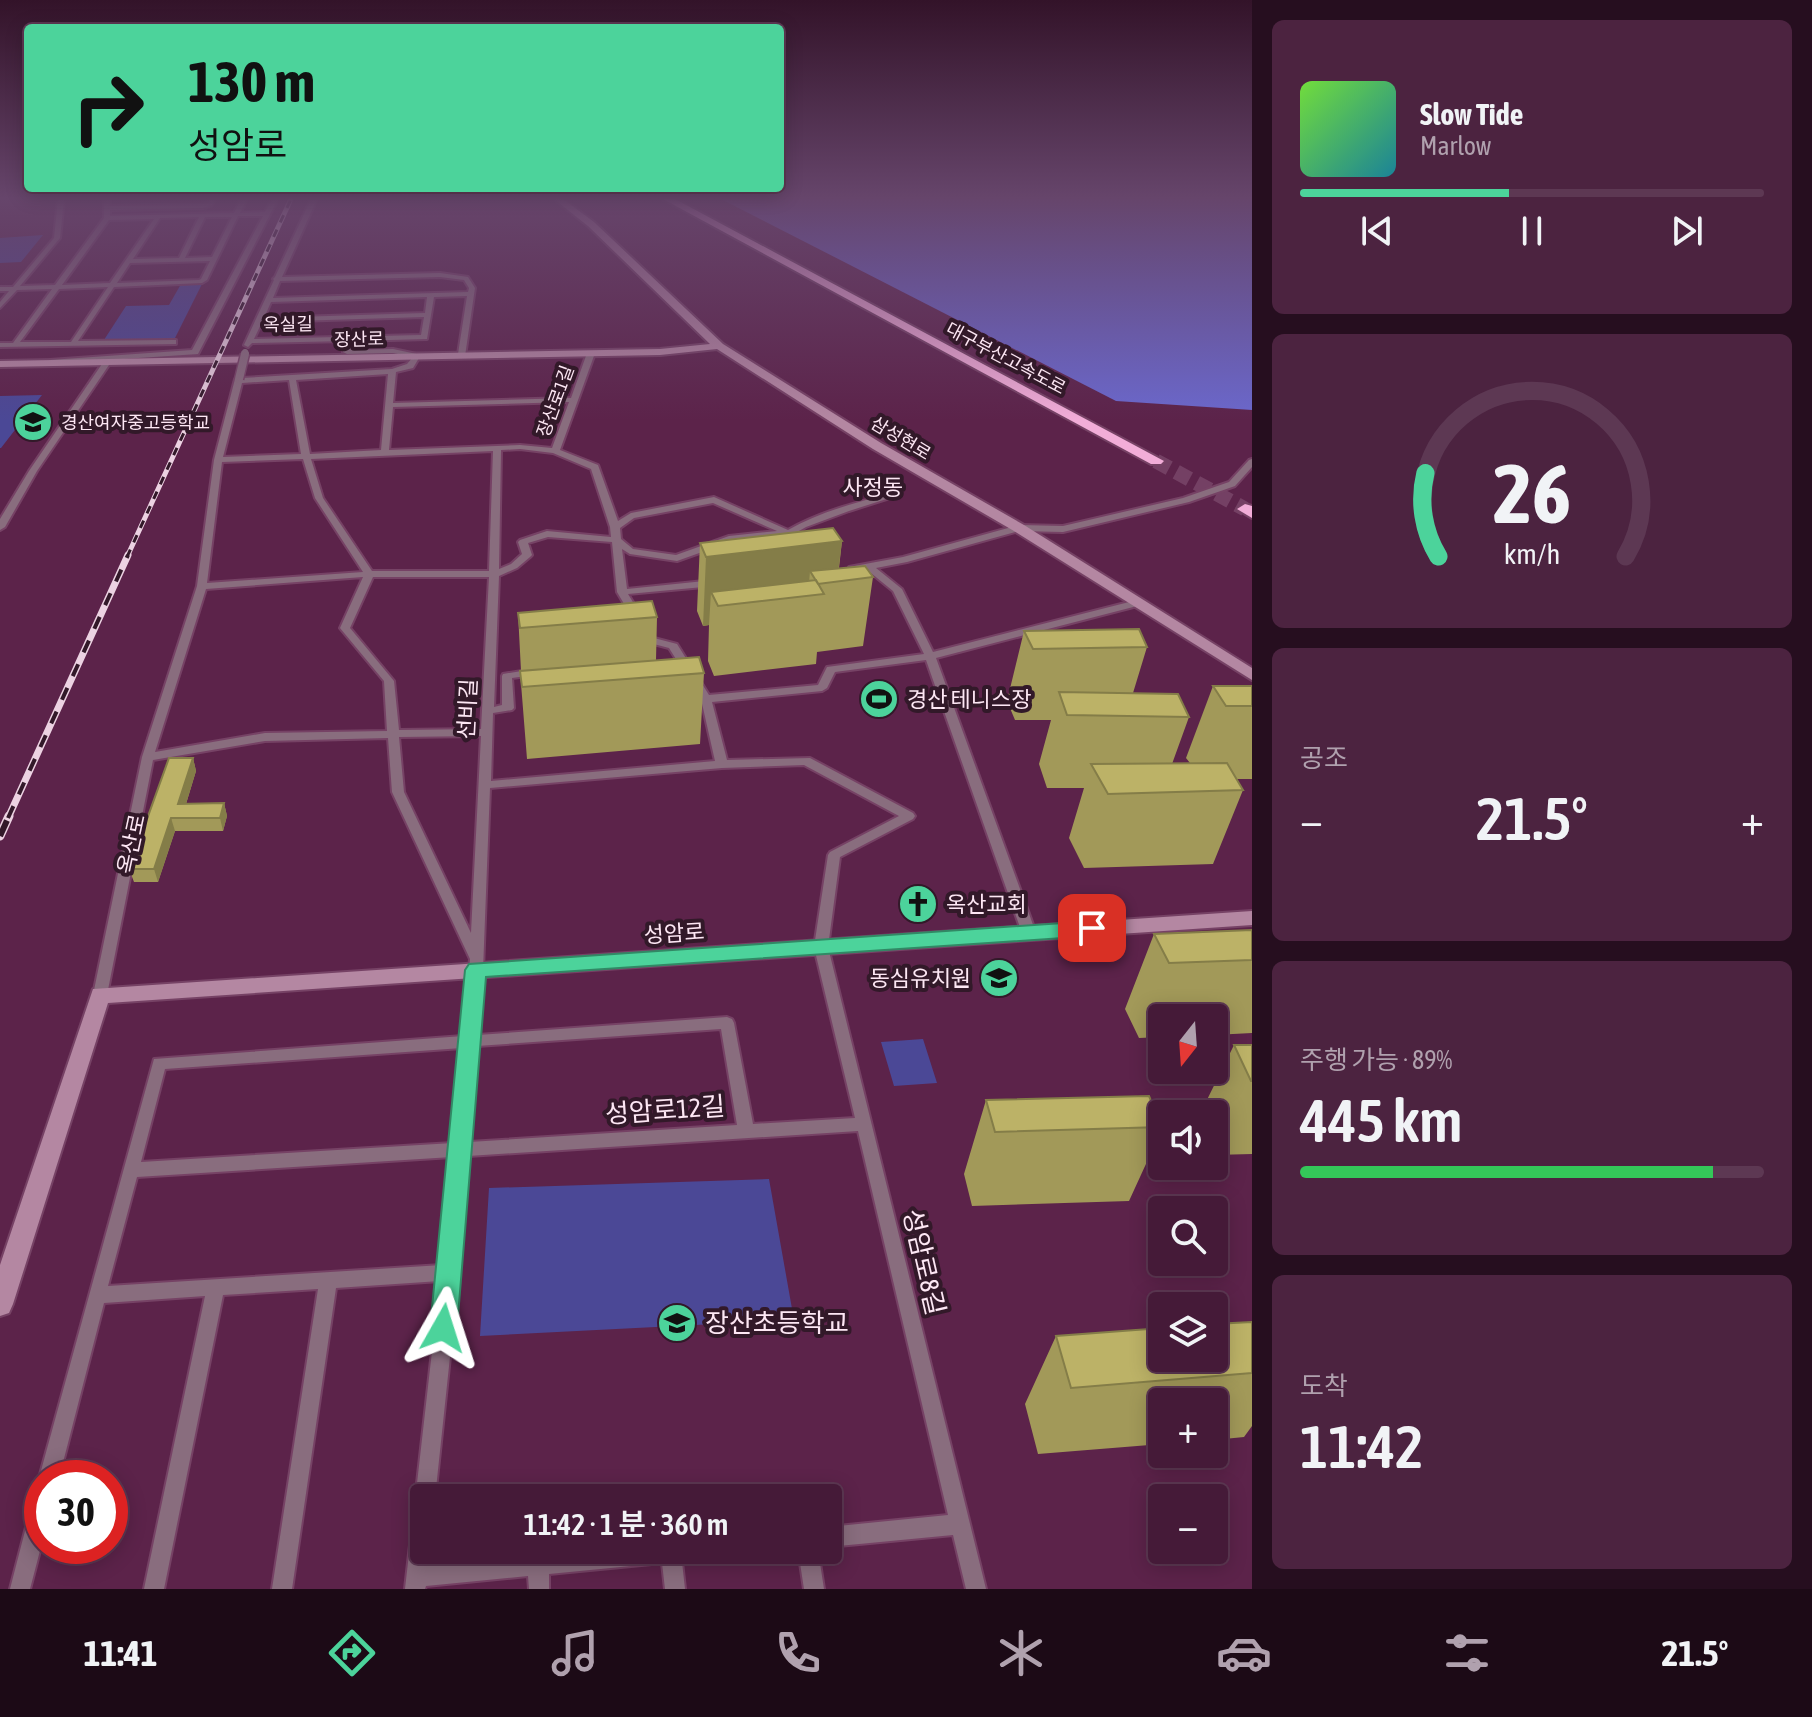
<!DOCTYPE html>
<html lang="ko">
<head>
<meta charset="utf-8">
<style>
	body { margin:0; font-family:"Asap Condensed","Noto Sans KR",sans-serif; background:#4c2340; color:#f1f3f6; height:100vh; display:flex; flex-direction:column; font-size:30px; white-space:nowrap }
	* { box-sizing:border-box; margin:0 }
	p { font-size:26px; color:#b0a1ae }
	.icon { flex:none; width:44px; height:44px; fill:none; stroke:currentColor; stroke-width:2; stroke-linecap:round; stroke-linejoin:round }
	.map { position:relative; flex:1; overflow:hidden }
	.drawer { display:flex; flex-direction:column; gap:20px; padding:20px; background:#260e1f; width:560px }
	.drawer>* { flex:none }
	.banner { position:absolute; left:24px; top:24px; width:760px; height:168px; border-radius:8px; box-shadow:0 4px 20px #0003,0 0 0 2px #5d3853; background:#4cd39b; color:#111; overflow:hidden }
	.needle { width:52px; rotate:197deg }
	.fabs { position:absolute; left:1148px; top:1004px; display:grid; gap:16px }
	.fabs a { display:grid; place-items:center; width:80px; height:80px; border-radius:8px; background:#451a38; box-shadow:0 4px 20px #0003,0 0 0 2px #5d3853; font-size:40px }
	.speed { position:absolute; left:24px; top:1460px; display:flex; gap:16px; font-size:40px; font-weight:700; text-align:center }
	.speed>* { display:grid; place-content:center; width:104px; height:104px; border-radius:50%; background:#451a38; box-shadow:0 4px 20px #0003,0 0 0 2px #5d3853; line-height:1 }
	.speed .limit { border:12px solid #d22; background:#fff; color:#111 }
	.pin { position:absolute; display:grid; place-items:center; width:68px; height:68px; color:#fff; margin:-34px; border-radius:16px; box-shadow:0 4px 12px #0006 }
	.me { position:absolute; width:88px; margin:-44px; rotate:6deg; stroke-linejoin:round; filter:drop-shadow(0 0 6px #0008) }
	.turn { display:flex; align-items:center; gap:28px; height:168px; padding:0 32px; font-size:36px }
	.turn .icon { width:104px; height:104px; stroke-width:2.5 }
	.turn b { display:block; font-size:56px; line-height:68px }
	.big { font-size:60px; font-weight:600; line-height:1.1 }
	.drawer .widget { flex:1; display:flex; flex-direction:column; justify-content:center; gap:12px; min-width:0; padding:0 28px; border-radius:12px; background:#4c2340 }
	.drawer .dial { align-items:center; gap:0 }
	.dial svg { height:208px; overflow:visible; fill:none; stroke:#5d3853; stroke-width:7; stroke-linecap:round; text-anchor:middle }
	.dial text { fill:#f1f3f6; stroke:none }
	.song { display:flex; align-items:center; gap:24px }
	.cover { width:96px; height:96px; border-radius:12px; background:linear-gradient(135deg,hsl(100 70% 55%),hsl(190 70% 35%)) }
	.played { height:8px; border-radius:4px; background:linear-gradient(90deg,#4cd39b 45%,#5d3853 45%) }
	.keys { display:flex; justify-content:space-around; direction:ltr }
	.heat { display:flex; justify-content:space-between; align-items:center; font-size:44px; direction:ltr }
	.charge { height:12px; border-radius:6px; background:linear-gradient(90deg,#34c759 89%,#5d3853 0) }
	.trip { position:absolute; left:410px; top:1484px; width:432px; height:80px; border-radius:8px; background:#451a38; box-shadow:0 4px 20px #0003,0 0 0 2px #5d3853; font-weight:600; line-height:80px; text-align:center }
	.tabs { display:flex; height:128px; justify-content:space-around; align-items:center; background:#1c0a16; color:#b0a1ae }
	.tabs .icon { width:56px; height:56px }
	.tabs .on { color:#4cd39b }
	.tabs b { font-size:36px; color:#f1f3f6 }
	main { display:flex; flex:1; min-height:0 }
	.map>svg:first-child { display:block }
	.green { fill:#4b4896 }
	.forest { fill:#6b68cd }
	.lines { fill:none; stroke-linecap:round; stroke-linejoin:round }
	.highway-tunnel { stroke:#744064; stroke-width:15; stroke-dasharray:15 8; stroke-linecap:butt }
	.street-casing { stroke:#764265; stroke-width:4 }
	.secondary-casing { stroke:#764265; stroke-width:4 }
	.highway-casing { stroke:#764265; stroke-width:4 }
	.street { fill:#896d7e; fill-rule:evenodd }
	.secondary { fill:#b487a2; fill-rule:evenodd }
	.highway { fill:#f2add8; fill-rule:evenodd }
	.rail-far2-casing { stroke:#ecd2e2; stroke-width:5 }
	.rail-far1-casing { stroke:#ecd2e2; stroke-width:7 }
	.rail-casing { stroke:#ecd2e2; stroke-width:9 }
	.rail-far2 { stroke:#321929; stroke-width:3; stroke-dasharray:8; stroke-linecap:butt }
	.rail-far1 { stroke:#321929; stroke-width:4; stroke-dasharray:13; stroke-linecap:butt }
	.rail { stroke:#321929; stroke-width:6; stroke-dasharray:17; stroke-linecap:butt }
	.street-bridge-far1-casing { stroke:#764265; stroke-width:8; stroke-linecap:butt }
	.street-bridge-casing { stroke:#764265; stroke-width:11; stroke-linecap:butt }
	.street-bridge-far1 { stroke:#896d7e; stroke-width:6 }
	.street-bridge { stroke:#896d7e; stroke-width:8 }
	.wall { fill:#a29959 }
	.shaded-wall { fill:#847d48 }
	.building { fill:#bcb267; stroke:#847d48; stroke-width:2 }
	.route { fill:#4cd39b; stroke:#318965; stroke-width:2 }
	.labels { text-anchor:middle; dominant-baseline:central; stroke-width:8; stroke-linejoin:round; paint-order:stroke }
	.far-street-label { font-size:18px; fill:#fde7f4; stroke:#321929 }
	.far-poi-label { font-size:18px; fill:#fde7f4; stroke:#321929; text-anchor:start }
	.far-quarter-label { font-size:22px; fill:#fde7f4; stroke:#321929 }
	.poi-label { font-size:22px; fill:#fde7f4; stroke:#321929; text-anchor:start }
	.street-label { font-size:22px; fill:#fde7f4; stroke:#321929 }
	.near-street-label { font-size:26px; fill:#fde7f4; stroke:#321929 }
	.near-poi-label { font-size:26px; fill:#fde7f4; stroke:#321929; text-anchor:start }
</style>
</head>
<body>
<main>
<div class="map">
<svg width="1252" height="1589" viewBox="0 0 1252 1589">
	<rect width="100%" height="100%" fill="#5c234a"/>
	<path class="green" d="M43 235 21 262 0 263V238Z
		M204 280 173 342 102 343 126 306 169 305 181 284Z
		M42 395 1 448H0V396Z
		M923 1039 937 1083 894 1086 881 1042Z
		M769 1179 794 1320 480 1336 489 1188Z"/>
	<path class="forest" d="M721 199H1252V410L1116 401Z"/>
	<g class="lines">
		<path class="highway-tunnel" d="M1156 461 1245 509"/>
		<g class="street-casing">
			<path id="street" d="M58 199H64L60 238 20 286 55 285 104 218V199H110V206L203 204 208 203 210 199H216L212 205 203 208 110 210V216L234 213 241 199H247L240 213 265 212 272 199H278L198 354 109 360 111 362 37 471 5 527 0 530V519L29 471 104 361 53 364 49 362 50 360 192 350 263 216H238L207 280 202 283 114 287 78 341 173 340H176V344L0 347V343H13L52 289 17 290 0 308V302L9 291H0V287H13L54 238ZM199 217 179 258 133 259 160 218ZM205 217H232L212 257 185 258ZM154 219 110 283 62 285 109 220ZM210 261 201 279 199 280 117 283 130 263ZM108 287 71 342H20L59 289Z
				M311 199H317L282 277 440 273 468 277 475 288 465 356 458 354 467 296 434 297 427 339 354 341 351 350 393 349 426 356 419 358 413 368 396 372 393 403 571 398 587 353 594 351 595 353 560 450 598 465 618 521 631 513 714 497 788 530C821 511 859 502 895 492L899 495 849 511 806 527 792 535 730 542 677 561 630 554 622 549 627 589 714 580 719 583 714 586 628 594 642 617 637 620 633 619 617 592 612 542 548 537 528 543 532 555 530 557 517 568 499 576 494 707 502 705V676L503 674 534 669 539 672 534 675 512 678 514 708 512 710 493 713 491 781 715 761 701 699 669 648 646 642 641 633 642 631H650L654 638 677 644 709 695 818 685 827 667 924 654 893 591 866 569 849 571V567L903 557 1019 525 1063 526 1183 498 1229 482 1249 460 1252 459V467L1235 486 1189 502 1063 532 1019 531 907 562 876 568 902 589 933 652 1137 600 1142 603 1141 605 936 658 1036 933 1034 937H1024L1022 933 926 660 835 672 827 688 822 691 712 702 727 760 810 758 913 813 915 816 913 819 840 857 828 947 986 1589H966L953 1535 828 1547V1527L948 1515 858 1131 468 1156 459 1272 435 1498H424V1550H429L428 1566 593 1550H708L705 1557 698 1560 682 1562 685 1589H665L662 1563 549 1574V1589H529L528 1576 426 1586 425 1589H405L440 1281 336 1288 292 1589H272L318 1289 223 1295 164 1589H144L205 1296 104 1303 59 1478H42V1484L39 1478 154 1059 463 1036 470 959 392 792 388 738 265 741 153 760 107 995 105 999 100 1000 95 999 93 995 142 757 197 586 214 460 235 379 239 377 242 378 392 369 407 364 413 357 393 353 347 354 343 352 347 341 252 343 248 347 244 345 274 280 273 279 275 277ZM440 277 464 280 469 288 468 292 273 298 280 281ZM427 297 425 313 264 318 271 302ZM424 317 421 335 254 339 262 322ZM388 374 381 450 310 454 296 380ZM289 380 301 454 223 457 242 383ZM569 402 552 448 520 445 389 450 393 407ZM520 449 553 453 591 469 610 527 611 537 547 531 520 540 518 542 522 554 511 564 499 569 501 450ZM493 451 489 571H372L323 498 311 459ZM303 459 315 498 363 572 207 583 222 462ZM713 503 777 531 729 536 676 555 633 549 621 539 620 528 634 518ZM363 577 340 628 384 681 387 731 265 733 155 752 206 589ZM373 577H489L481 729 399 730 394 681 350 628ZM481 736 471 933 404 792 399 737ZM804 765 899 816 830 852 828 855 814 947 855 1118 753 1124 734 1023 732 1019 727 1017 478 1035 483 970 490 788 722 768ZM721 1029 737 1125 469 1142 477 1046ZM462 1048 453 1143 141 1162 165 1069ZM452 1157 442 1265 108 1286 137 1177Z
				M42 1494V1543L30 1589H10L32 1504 35 1497Z
				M798 1550H818L824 1589H804Z"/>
		</g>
		<g class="secondary-casing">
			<path id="secondary" d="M554 199H563L594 222 723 344 881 443 1024 525 1252 668V680L1014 531 873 449 717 349 660 355 0 367V361L660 349 710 344 588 226Z
				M1252 911V925L108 1003 13 1304 9 1313 0 1316V1265L93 989Z"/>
		</g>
		<g class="highway-casing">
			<path id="highway" d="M663 199H675L1164 461 1161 464H1151Z
				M1245 504 1252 506V518L1237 509Z"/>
		</g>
		<use href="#street" class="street"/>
		<use href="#secondary" class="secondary"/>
		<use href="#highway" class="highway"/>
		<g class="rail-far2-casing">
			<path id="rail-far2" d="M127 557 291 199"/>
		</g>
		<g class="rail-far1-casing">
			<path id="rail-far1" d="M8 818 128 555"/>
		</g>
		<g class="rail-casing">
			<path id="rail" d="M0 836 9 816"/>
		</g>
		<use href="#rail-far2" class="rail-far2"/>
		<use href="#rail-far1" class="rail-far1"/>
		<use href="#rail" class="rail"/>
		<g class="street-bridge-far1-casing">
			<path id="street-bridge-far1" d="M244 356 245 352"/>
		</g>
		<g class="street-bridge-casing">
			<path id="street-bridge" d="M239 379 245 354"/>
		</g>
		<use href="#street-bridge-far1" class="street-bridge-far1"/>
		<use href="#street-bridge" class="street-bridge"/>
	</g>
	<path class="wall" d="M842 541 839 568 873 577 863 646 817 652 816 664 714 676 708 661 709 625 703 626 697 611 700 543Z
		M518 613 657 617 656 660 704 673 700 744 527 759 520 671H521Z
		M1024 631 1147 647 1133 693 1189 717 1172 764 1190 763 1186 758 1213 686H1252V779H1236L1243 790 1213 864 1084 868 1069 838 1084 788H1047L1039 764 1051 720H1015L1007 701Z
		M193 758 196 771 186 804 224 803 227 816 223 831H175L158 882H134L129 869Z
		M1252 930V1033L1214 1035V1018H1162V1037L1139 1038 1125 1009 1154 934Z
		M1234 1045H1252V1154L1214 1155V1114H1200Z
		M986 1100 1162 1125V1129L1129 1201 972 1206 964 1174Z
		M1252 1322V1426L1244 1437 1214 1440V1402H1162V1444L1038 1454 1025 1404 1056 1336Z"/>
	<path class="shaded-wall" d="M842 541 837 581 810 571 808 596 711 592 709 625 703 626 706 557Z
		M193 758 196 771 182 817 178 804Z
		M224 803 227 816 223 831 220 818Z
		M171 818 175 831 158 882 154 869Z"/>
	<path class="building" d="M833 528 842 541 706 557 700 543Z
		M865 566 873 577 818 584 810 571Z
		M816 580 824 594 718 606 711 592Z
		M652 601 657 617 520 628 518 613Z
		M1139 629 1147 647 1033 649 1024 631Z
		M699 657 704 673 522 687 520 671Z
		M1213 686H1252V706H1226Z
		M1059 692 1178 694 1189 717 1067 715Z
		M169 758H193L178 804 224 803 220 818H171L154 869H129Z
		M1227 763 1243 790 1108 794 1091 764Z
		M1252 930V960L1169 963 1154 934Z
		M1234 1045H1252V1081H1251Z
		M1149 1096 1162 1127 995 1132 986 1100Z
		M1252 1322V1373L1071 1388 1056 1336 1162 1328V1358H1214V1324Z"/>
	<linearGradient id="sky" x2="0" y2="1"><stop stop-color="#331329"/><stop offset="0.47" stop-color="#66456b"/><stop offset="1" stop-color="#66456b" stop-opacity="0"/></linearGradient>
	<rect width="1252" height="421" fill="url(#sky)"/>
	<path class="route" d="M1092 921 1100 923 1103 928 1100 934 1092 936 486 977 457 1328 453 1338 443 1341 434 1338 430 1328 465 970 469 964Z"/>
	<defs>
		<g id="school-disc" transform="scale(2)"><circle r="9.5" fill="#4cd39b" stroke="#321929"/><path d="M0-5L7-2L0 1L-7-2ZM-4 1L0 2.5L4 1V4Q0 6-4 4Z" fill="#111"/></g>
		<g id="stadium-disc" transform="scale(2)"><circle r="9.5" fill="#4cd39b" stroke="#321929"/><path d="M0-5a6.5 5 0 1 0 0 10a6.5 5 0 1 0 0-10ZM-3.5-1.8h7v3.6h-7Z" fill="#111"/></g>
		<g id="church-disc" transform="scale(2)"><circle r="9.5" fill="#4cd39b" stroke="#321929"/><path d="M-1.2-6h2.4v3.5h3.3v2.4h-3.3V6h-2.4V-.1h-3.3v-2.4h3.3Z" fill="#111"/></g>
	</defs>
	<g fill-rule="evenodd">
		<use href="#school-disc" x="33" y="422"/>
		<use href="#stadium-disc" x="879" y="699"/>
		<use href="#church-disc" x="918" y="904"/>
		<use href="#school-disc" x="999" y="978"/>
		<use href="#school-disc" x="677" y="1323"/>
	</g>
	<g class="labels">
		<g class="far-street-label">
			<text transform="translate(288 324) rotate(-1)">옥실길</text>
			<text transform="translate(359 339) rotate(-1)">장산로</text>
			<text transform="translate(1006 358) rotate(28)">대구부산고속도로</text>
			<text transform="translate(555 401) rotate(-70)">장산로1길</text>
			<text transform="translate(901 438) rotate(31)">삼성현로</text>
		</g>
		<g class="far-poi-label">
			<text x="61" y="422">경산여자중고등학교</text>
		</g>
		<g class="far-quarter-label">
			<text x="873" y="487">사정동</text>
		</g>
		<g class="poi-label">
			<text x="907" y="699">경산 테니스장</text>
			<text x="946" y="904">옥산교회</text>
			<text x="971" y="978" text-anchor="end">동심유치원</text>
		</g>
		<g class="street-label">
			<text transform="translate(467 709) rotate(-87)">선비길</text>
			<text transform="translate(131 844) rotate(-78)">옥산로</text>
			<text transform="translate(674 933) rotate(-4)">성암로</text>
		</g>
		<g class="near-street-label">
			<text transform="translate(665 1110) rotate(-4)">성암로12길</text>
			<text transform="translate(924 1262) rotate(77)">성암로8길</text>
		</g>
		<g class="near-poi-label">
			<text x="705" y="1323">장산초등학교</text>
		</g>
	</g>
</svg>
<div class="fabs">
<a><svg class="needle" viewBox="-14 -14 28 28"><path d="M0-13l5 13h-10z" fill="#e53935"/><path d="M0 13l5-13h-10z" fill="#b0a1ae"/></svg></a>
<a><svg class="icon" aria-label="sound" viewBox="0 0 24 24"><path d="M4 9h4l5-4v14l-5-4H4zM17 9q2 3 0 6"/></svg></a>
<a><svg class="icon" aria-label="search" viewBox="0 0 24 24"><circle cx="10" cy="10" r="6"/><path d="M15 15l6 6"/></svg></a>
<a><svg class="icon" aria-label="layers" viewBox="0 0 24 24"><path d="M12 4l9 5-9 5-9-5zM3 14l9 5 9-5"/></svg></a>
<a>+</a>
<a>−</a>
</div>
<div class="speed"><div class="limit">30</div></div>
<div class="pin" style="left:1092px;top:928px;background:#d93025"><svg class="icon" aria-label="arrive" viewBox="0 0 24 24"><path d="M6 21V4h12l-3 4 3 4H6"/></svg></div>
<svg class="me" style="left:443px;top:1328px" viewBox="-20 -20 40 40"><path d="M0-17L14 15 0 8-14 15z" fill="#4cd39b" stroke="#fff" stroke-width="4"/></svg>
<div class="trip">11:42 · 1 분 · 360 m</div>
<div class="banner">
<div class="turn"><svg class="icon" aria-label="right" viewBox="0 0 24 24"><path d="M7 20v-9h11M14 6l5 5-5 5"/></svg><div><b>130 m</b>성암로</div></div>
</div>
</div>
<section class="drawer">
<div class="widget">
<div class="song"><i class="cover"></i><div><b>Slow Tide</b><p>Marlow</p></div></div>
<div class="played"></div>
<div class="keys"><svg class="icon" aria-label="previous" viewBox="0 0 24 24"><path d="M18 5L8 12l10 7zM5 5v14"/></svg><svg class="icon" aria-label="pause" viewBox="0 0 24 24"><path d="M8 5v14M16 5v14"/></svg><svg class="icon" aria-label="next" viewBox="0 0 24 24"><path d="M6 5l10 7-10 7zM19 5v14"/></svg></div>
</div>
<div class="widget dial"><svg viewBox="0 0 100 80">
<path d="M14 69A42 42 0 1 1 86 69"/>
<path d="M14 69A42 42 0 0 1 9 37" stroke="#4cd39b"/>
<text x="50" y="56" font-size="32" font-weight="700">26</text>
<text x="50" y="72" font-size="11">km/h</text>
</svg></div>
<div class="widget"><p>공조</p>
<div class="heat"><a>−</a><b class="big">21.5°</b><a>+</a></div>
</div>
<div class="widget"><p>주행 가능 · 89%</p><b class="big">445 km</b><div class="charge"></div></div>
<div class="widget"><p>도착</p><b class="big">11:42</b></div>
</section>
</main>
<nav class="tabs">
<b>11:41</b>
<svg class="icon on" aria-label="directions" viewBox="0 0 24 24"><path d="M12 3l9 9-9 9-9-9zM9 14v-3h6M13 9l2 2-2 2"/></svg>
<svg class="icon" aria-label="music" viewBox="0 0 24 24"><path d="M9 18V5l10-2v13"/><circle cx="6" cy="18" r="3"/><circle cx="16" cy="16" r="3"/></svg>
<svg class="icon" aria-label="phone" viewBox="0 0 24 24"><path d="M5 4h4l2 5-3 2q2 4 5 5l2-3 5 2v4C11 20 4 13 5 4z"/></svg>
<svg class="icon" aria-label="climate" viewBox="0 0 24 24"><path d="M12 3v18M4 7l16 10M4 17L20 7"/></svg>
<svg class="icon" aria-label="car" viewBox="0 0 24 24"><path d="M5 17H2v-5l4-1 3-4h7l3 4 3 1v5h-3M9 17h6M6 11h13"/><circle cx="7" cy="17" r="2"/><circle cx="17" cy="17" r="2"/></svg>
<svg class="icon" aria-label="filters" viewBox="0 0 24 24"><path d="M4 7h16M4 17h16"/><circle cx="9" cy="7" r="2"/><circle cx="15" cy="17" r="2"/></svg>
<b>21.5°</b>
</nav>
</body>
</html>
